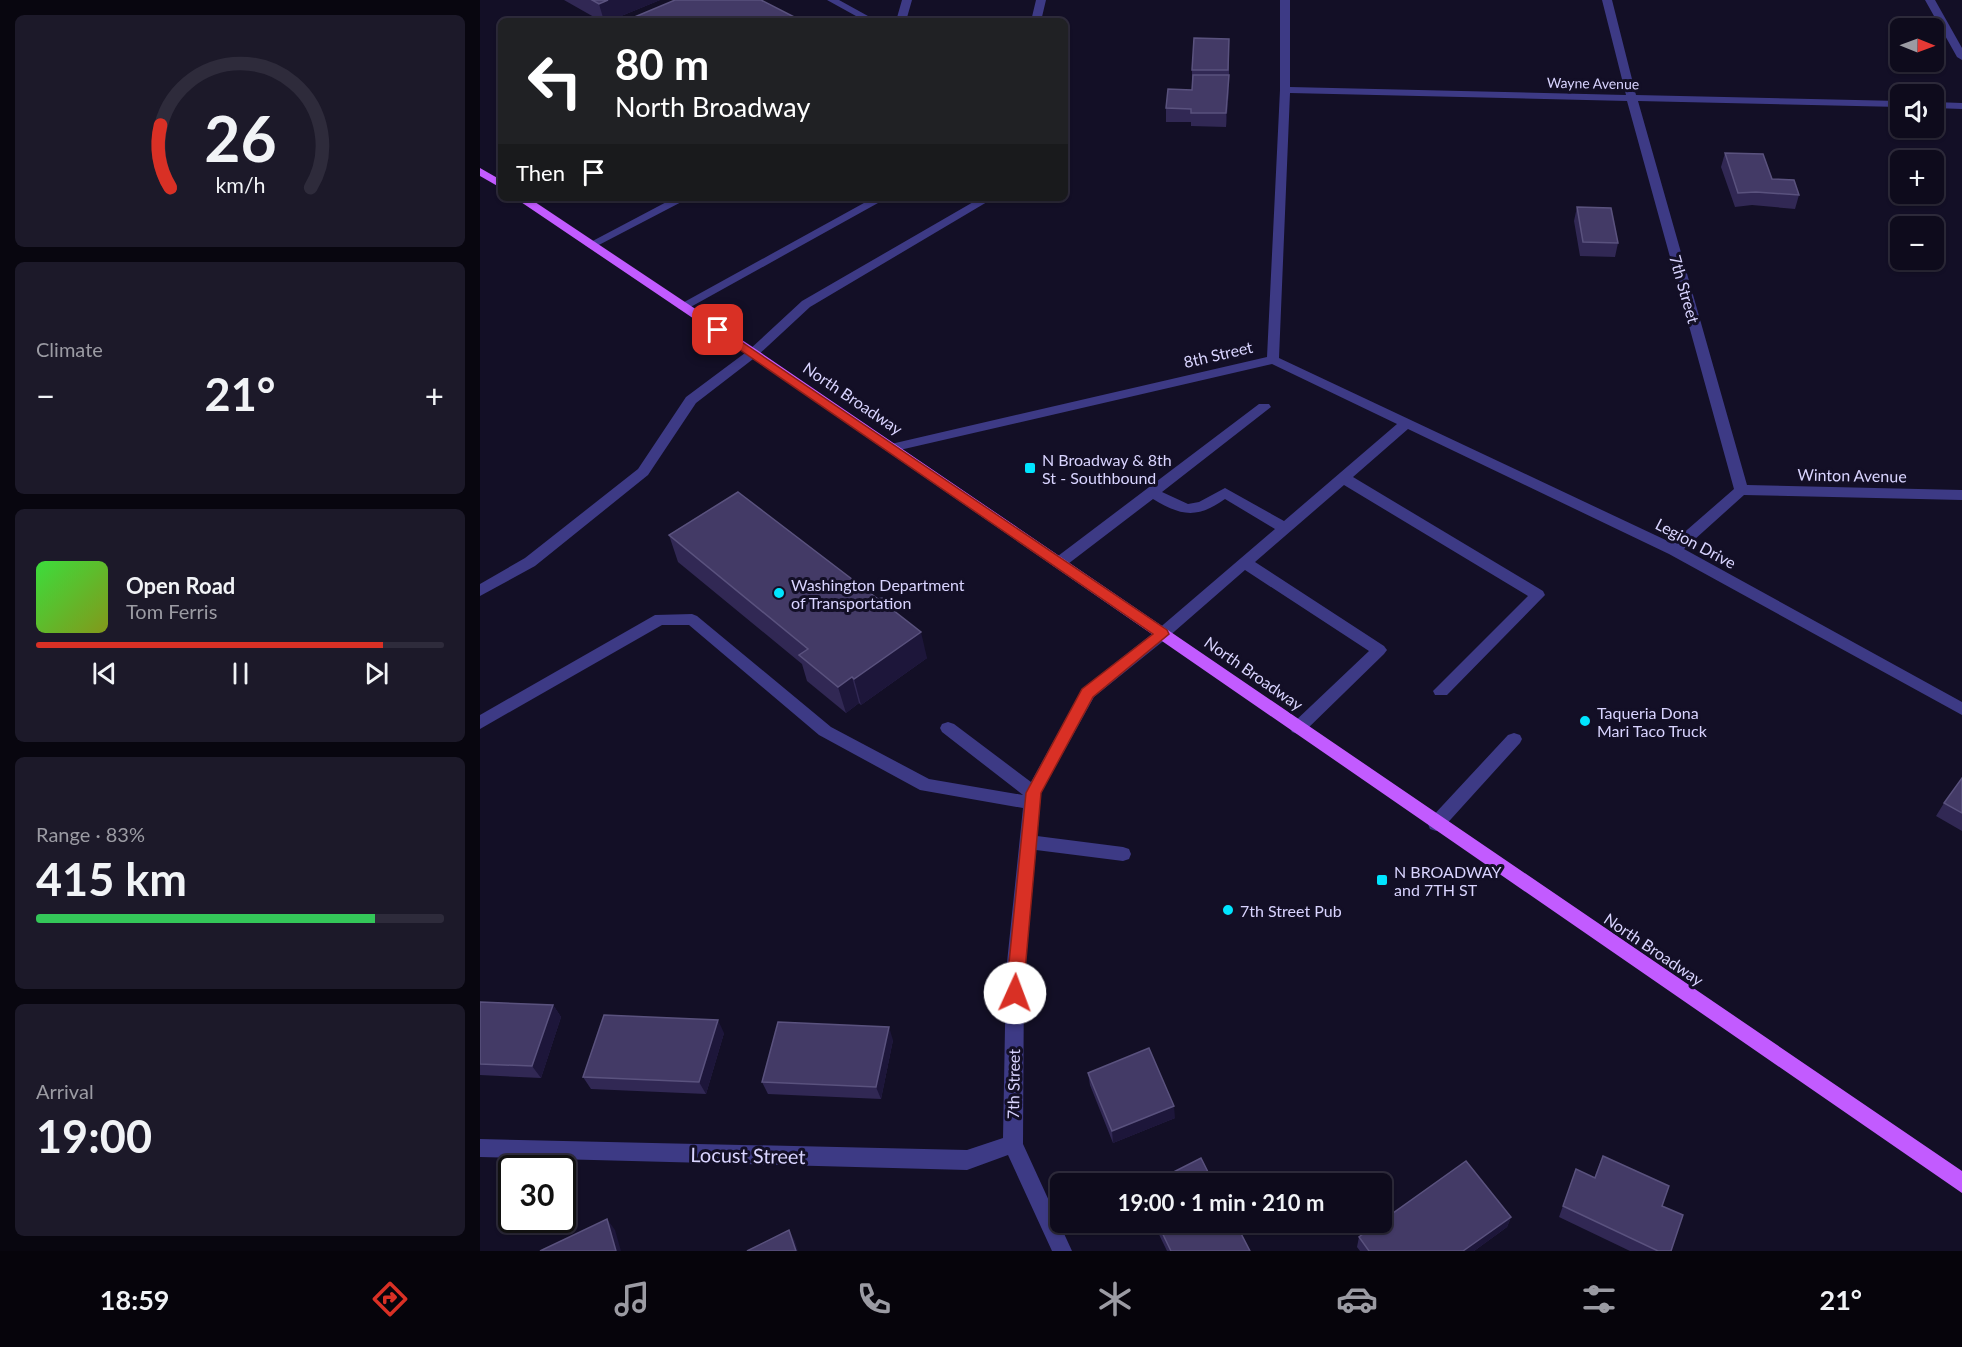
<!DOCTYPE html>
<html lang="en">
<head>
<meta charset="utf-8">
<style>
	body { margin:0; font-family:Lato,sans-serif; background:#1c1929; color:#f1f3f6; height:100vh; display:flex; flex-direction:column; font-size:22px; white-space:nowrap }
	* { box-sizing:border-box; margin:0 }
	p { font-size:20px; color:#9b9ba3 }
	.icon { flex:none; width:33px; height:33px; fill:none; stroke:currentColor; stroke-width:2; stroke-linecap:round; stroke-linejoin:round }
	.map { position:relative; flex:1; overflow:hidden }
	.panel { display:flex; flex-direction:column; gap:15px; padding:15px; background:#08060f; width:480px }
	.panel>* { flex:none }
	.banner { position:absolute; left:18px; top:18px; width:570px; height:183px; border-radius:9px; box-shadow:0 2px 4px #0004,0 0 0 2px #2e2b3b; background:#202124; color:#fff; overflow:hidden }
	.needle { width:39px; rotate:91deg }
	.fabs { position:absolute; left:1410px; top:18px; display:grid; gap:12px }
	.fabs a { display:grid; place-items:center; width:54px; height:54px; border-radius:9px; background:#0e0b1c; box-shadow:0 2px 4px #0004,0 0 0 2px #2e2b3b; font-size:30px }
	.speed { position:absolute; left:18px; top:1155px; display:flex; gap:12px; font-size:30px; font-weight:700; text-align:center }
	.speed>* { display:grid; place-content:center; width:78px; height:78px; border-radius:50%; background:#0e0b1c; box-shadow:0 2px 4px #0004,0 0 0 2px #2e2b3b; line-height:1 }
	.speed .limit { border:3px solid #111; border-radius:9px; background:#fff; color:#111 }
	.pin { position:absolute; display:grid; place-items:center; width:51px; height:51px; color:#fff; margin:-26px; border-radius:12px; box-shadow:0 3px 9px #0006 }
	.me { position:absolute; width:66px; margin:-33px; rotate:2deg; stroke-linejoin:round; filter:drop-shadow(0 0 4px #0008) }
	.turn { display:flex; align-items:center; gap:21px; height:126px; padding:0 18px; font-size:27px }
	.turn .icon { width:78px; height:78px; stroke-width:2.5 }
	.turn b { display:block; font-size:42px; line-height:51px }
	.then { display:flex; align-items:center; height:57px; padding:0 18px; background:#0003; gap:12px; font-size:22px }
	.big { font-size:45px; font-weight:700; line-height:1.1 }
	.panel .card { flex:1; display:flex; flex-direction:column; justify-content:center; gap:9px; min-width:0; padding:0 21px; border-radius:9px; background:#1c1929 }
	.panel .dial { align-items:center; gap:0 }
	.dial svg { height:156px; overflow:visible; fill:none; stroke:#2e2b3b; stroke-width:7; stroke-linecap:round; text-anchor:middle }
	.dial text { fill:#f1f3f6; stroke:none }
	.song { display:flex; align-items:center; gap:18px }
	.cover { width:72px; height:72px; border-radius:9px; background:linear-gradient(135deg,hsl(120 70% 55%),hsl(70 70% 35%)) }
	.played { height:6px; border-radius:3px; background:linear-gradient(90deg,#d93025 85%,#2e2b3b 85%) }
	.keys { display:flex; justify-content:space-around; direction:ltr }
	.heat { display:flex; justify-content:space-between; align-items:center; font-size:33px; direction:ltr }
	.charge { height:9px; border-radius:4px; background:linear-gradient(90deg,#34c759 83%,#2e2b3b 0) }
	.trip { position:absolute; left:570px; top:1173px; width:342px; height:60px; border-radius:9px; background:#0e0b1c; box-shadow:0 2px 4px #0004,0 0 0 2px #2e2b3b; font-weight:700; line-height:60px; text-align:center }
	.tab-bar { display:flex; height:96px; justify-content:space-around; align-items:center; background:#06040b; color:#9b9ba3 }
	.tab-bar .icon { width:42px; height:42px }
	.tab-bar .current { color:#d93025 }
	.tab-bar b { font-size:27px; color:#f1f3f6 }
	main { display:flex; flex:1; min-height:0 }
	.map>svg:first-child { display:block }
	.lines { fill:none; stroke-linecap:round; stroke-linejoin:round }
	.minor { fill:#3d3a85; fill-rule:evenodd }
	.major { fill:#c25bff; fill-rule:evenodd }
	.wall { fill:#312854 }
	.shaded-wall { fill:#1d163a }
	.building { fill:#433a66; stroke:#5a527e; stroke-width:1.5 }
	.route { fill:#d93025; stroke:#8d1f18; stroke-width:1.5 }
	.poi-dot { fill:#00e5ff; stroke:#130f26; stroke-width:2 }
	.labels { text-anchor:middle; dominant-baseline:central; stroke-width:6; stroke-linejoin:round; paint-order:stroke }
	.far-street-label { font-size:14px; fill:#d9d4ff; stroke:#130f26 }
	.street-label { font-size:16px; fill:#d9d4ff; stroke:#130f26 }
	.poi-label { font-size:16px; fill:#d9d4ff; stroke:#130f26; text-anchor:start }
	.near-street-label { font-size:20px; fill:#d9d4ff; stroke:#130f26 }
</style>
</head>
<body>
<main>
<section class="panel">
<div class="card dial"><svg viewBox="0 0 100 80">
<path d="M14 69A42 42 0 1 1 86 69"/>
<path d="M14 69A42 42 0 0 1 9 37" stroke="#d93025"/>
<text x="50" y="56" font-size="32" font-weight="700">26</text>
<text x="50" y="72" font-size="11">km/h</text>
</svg></div>
<div class="card"><p>Climate</p>
<div class="heat"><a>−</a><b class="big">21°</b><a>+</a></div>
</div>
<div class="card">
<div class="song"><i class="cover"></i><div><b>Open Road</b><p>Tom Ferris</p></div></div>
<div class="played"></div>
<div class="keys"><svg class="icon" aria-label="previous" viewBox="0 0 24 24"><path d="M18 5L8 12l10 7zM5 5v14"/></svg><svg class="icon" aria-label="pause" viewBox="0 0 24 24"><path d="M8 5v14M16 5v14"/></svg><svg class="icon" aria-label="next" viewBox="0 0 24 24"><path d="M6 5l10 7-10 7zM19 5v14"/></svg></div>
</div>
<div class="card"><p>Range · 83%</p><b class="big">415 km</b><div class="charge"></div></div>
<div class="card"><p>Arrival</p><b class="big">19:00</b></div>
</section>
<div class="map">
<svg width="1482" height="1251" viewBox="0 0 1482 1251">
	<rect width="100%" height="100%" fill="#130f26"/>
	<g class="lines">
		<path class="minor" d="M347 0H359L397 21H385Z
			M422 0H432L426 21H416Z
			M556 0H566L561 21H551Z
			M800 0H810V87L1146 95 1122 0H1132L1156 95 1420 101V107L1158 101 1267 485 1482 490V500L1264 495 1204 549 1482 702V715L1189 554 928 429 873 477 1063 591 1065 595 967 695H955L953 691 1048 596 864 485 775 562 904 646 907 650 904 654 824 732 818 734 812 732 810 728 812 724 889 651 765 570 687 638 614 697 561 793 557 836 643 847 649 849 651 854 649 859 643 861 556 850 544 972 543 1144 592 1251H572L528 1155 487 1170 0 1157V1139L487 1150 523 1138 526 972 543 808 440 790 339 735 209 625H182L0 729V715L175 615 212 614 217 616 351 727 449 779 543 795 462 732 460 728 462 724 468 722 474 724 551 782 602 689 677 630 795 529 745 499C717 519 701 516 673 499L584 567H574L572 563 574 559 779 404H789L791 407 682 492 708 504 719 502 745 488 804 521 917 424 792 364 411 452 404 448 411 444 787 357 800 90ZM810 93 1147 101 1254 489 1192 543 799 358Z
			M1445 0H1455L1482 48V60L1477 57Z
			M1454 102 1482 103V109L1454 108Z
			M194 198H209L115 247 111 249 105 245Z
			M393 198H407L207 309H199L197 306Z
			M493 198H505L507 202 330 307 277 356 216 403 168 475 55 566 0 596V584L45 558 158 469 206 397 269 350 322 301 495 201Z
			M1034 733 1040 735 1042 739 1040 743 962 829 956 831 950 829 948 824 950 819 1028 735Z"/>
		<path class="major" d="M0 168 21 180V188L0 176Z
			M35 198H49L277 350 1482 1171V1193L269 356Z"/>
	</g>
	<path class="wall" d="M84 0H180L129 21H121Z
		M749 52V89L746 127 711 126V122H686V108L712 90V70Z
		M1245 153 1319 195 1315 209 1272 205 1255 207 1241 167Z
		M1097 207 1138 243 1135 257 1100 256 1094 221Z
		M189 535 416 608 417 613 447 658 381 705 379 703 366 713 327 681 322 664 198 562Z
		M1482 778V831L1456 816 1464 803Z
		M0 1002 73 1005 81 1017 61 1078 0 1075Z
		M244 1033 226 1094 111 1089 103 1077Z
		M413 1040 401 1099 288 1094 282 1082Z
		M608 1073 695 1118 633 1143 610 1085Z
		M1123 1156 1182 1206 1191 1251H1150L1079 1217 1096 1169 1114 1178Z
		M1031 1217 1027 1227 994 1251H880L877 1247 879 1237Z
		M673 1222H755L770 1251H687Z"/>
	<path class="shaded-wall" d="M128 0H180L129 21H124L119 4Z
		M749 75V89L746 127V113Z
		M441 632 447 658 381 705 374 679Z
		M372 677 379 703 366 713 358 687Z
		M73 1005 81 1017 61 1078 52 1066Z
		M238 1020 244 1033 226 1094 219 1082Z
		M409 1027 413 1040 401 1099 396 1087Z
		M694 1106 695 1118 633 1143 632 1131Z
		M1031 1217 1027 1227 994 1251H983Z
		M127 1219 135 1230 141 1251H136Z
		M309 1230 315 1241 318 1251H316Z"/>
	<path class="building" d="M112 0H128L119 4Z
		M195 0H281L322 21H145Z
		M714 38 749 39 748 70H712Z
		M713 75H749L746 113H711V109L686 108 688 89 712 90Z
		M1245 153 1283 154 1292 179 1314 180 1319 195 1276 192 1258 193Z
		M1097 207 1131 208 1138 243 1103 242Z
		M258 492 398 599 402 598 416 608 413 610 441 632 374 679 372 677 358 687 319 655 328 649 189 535Z
		M1482 778V813L1464 803Z
		M0 1002 73 1005 52 1066 0 1064Z
		M124 1015 238 1020 219 1082 103 1077Z
		M298 1022 409 1027 396 1087 282 1082Z
		M669 1048 694 1106 632 1131 608 1073Z
		M1123 1156 1189 1186 1182 1206 1203 1215 1191 1251H1178L1083 1206 1096 1169 1115 1178Z
		M721 1158 734 1184H670Z
		M986 1161 1031 1217 983 1251H889L879 1237 899 1222H902V1221Z
		M127 1219 136 1251H60Z
		M677 1222H755L770 1251H691Z
		M309 1230 316 1251H267Z"/>
	<path class="route" d="M238 326 687 630 689 634 613 697 561 793 543 993 540 999 535 1001 529 999 526 993 546 793 602 689 673 634 234 332 233 330Z"/>
	<g class="poi-dot">
		<rect x="544" y="462" width="12" height="12" rx="3"/>
		<circle cx="299" cy="593" r="6"/>
		<circle cx="1105" cy="721" r="6"/>
		<rect x="896" y="874" width="12" height="12" rx="3"/>
		<circle cx="748" cy="910" r="6"/>
	</g>
	<g class="labels">
		<g class="far-street-label">
			<text transform="translate(1113 83) rotate(1)">Wayne Avenue</text>
		</g>
		<g class="street-label">
			<text transform="translate(1205 289) rotate(74)">7th Street</text>
			<text transform="translate(738 354) rotate(-13)">8th Street</text>
			<text transform="translate(373 398) rotate(34)">North Broadway</text>
			<text transform="translate(1372 475) rotate(1)">Winton Avenue</text>
			<text transform="translate(1216 543) rotate(28)">Legion Drive</text>
			<text transform="translate(774 673) rotate(35)">North Broadway</text>
			<text transform="translate(1174 949) rotate(34)">North Broadway</text>
			<text transform="translate(533 1084) rotate(-89)">7th Street</text>
		</g>
		<g class="poi-label">
			<text x="562" y="459">N Broadway &amp; 8th<tspan x="562" dy="18">St - Southbound</tspan></text>
			<text x="311" y="584">Washington Department<tspan x="311" dy="18">of Transportation</tspan></text>
			<text x="1117" y="712">Taqueria Dona<tspan x="1117" dy="18">Mari Taco Truck</tspan></text>
			<text x="914" y="871">N BROADWAY<tspan x="914" dy="18">and 7TH ST</tspan></text>
			<text x="760" y="910">7th Street Pub</text>
		</g>
		<g class="near-street-label">
			<text transform="translate(268 1155) rotate(1)">Locust Street</text>
		</g>
	</g>
</svg>
<div class="fabs">
<a><svg class="needle" viewBox="-14 -14 28 28"><path d="M0-13l5 13h-10z" fill="#e53935"/><path d="M0 13l5-13h-10z" fill="#9b9ba3"/></svg></a>
<a><svg class="icon" aria-label="sound" viewBox="0 0 24 24"><path d="M4 9h4l5-4v14l-5-4H4zM17 9q2 3 0 6"/></svg></a>
<a>+</a>
<a>−</a>
</div>
<div class="speed"><div class="limit">30</div></div>
<div class="pin" style="left:238px;top:330px;background:#d93025"><svg class="icon" aria-label="arrive" viewBox="0 0 24 24"><path d="M6 21V4h12l-3 4 3 4H6"/></svg></div>
<svg class="me" style="left:535px;top:993px" viewBox="-20 -20 40 40"><circle r="19" fill="#fff"/><path d="M0-13L10 11 0 6-10 11z" fill="#d93025"/></svg>
<div class="trip">19:00 · 1 min · 210 m</div>
<div class="banner">
<div class="turn"><svg class="icon" aria-label="left" viewBox="0 0 24 24"><path d="M17 20v-9H6M10 6l-5 5 5 5"/></svg><div><b>80 m</b>North Broadway</div></div>
<div class="then">Then<svg class="icon" aria-label="arrive" viewBox="0 0 24 24"><path d="M6 21V4h12l-3 4 3 4H6"/></svg></div>
</div>
</div>
</main>
<nav class="tab-bar">
<b>18:59</b>
<svg class="icon current" aria-label="directions" viewBox="0 0 24 24"><path d="M12 3l9 9-9 9-9-9zM9 14v-3h6M13 9l2 2-2 2"/></svg>
<svg class="icon" aria-label="music" viewBox="0 0 24 24"><path d="M9 18V5l10-2v13"/><circle cx="6" cy="18" r="3"/><circle cx="16" cy="16" r="3"/></svg>
<svg class="icon" aria-label="phone" viewBox="0 0 24 24"><path d="M5 4h4l2 5-3 2q2 4 5 5l2-3 5 2v4C11 20 4 13 5 4z"/></svg>
<svg class="icon" aria-label="climate" viewBox="0 0 24 24"><path d="M12 3v18M4 7l16 10M4 17L20 7"/></svg>
<svg class="icon" aria-label="car" viewBox="0 0 24 24"><path d="M5 17H2v-5l4-1 3-4h7l3 4 3 1v5h-3M9 17h6M6 11h13"/><circle cx="7" cy="17" r="2"/><circle cx="17" cy="17" r="2"/></svg>
<svg class="icon" aria-label="filters" viewBox="0 0 24 24"><path d="M4 7h16M4 17h16"/><circle cx="9" cy="7" r="2"/><circle cx="15" cy="17" r="2"/></svg>
<b>21°</b>
</nav>
</body>
</html>
